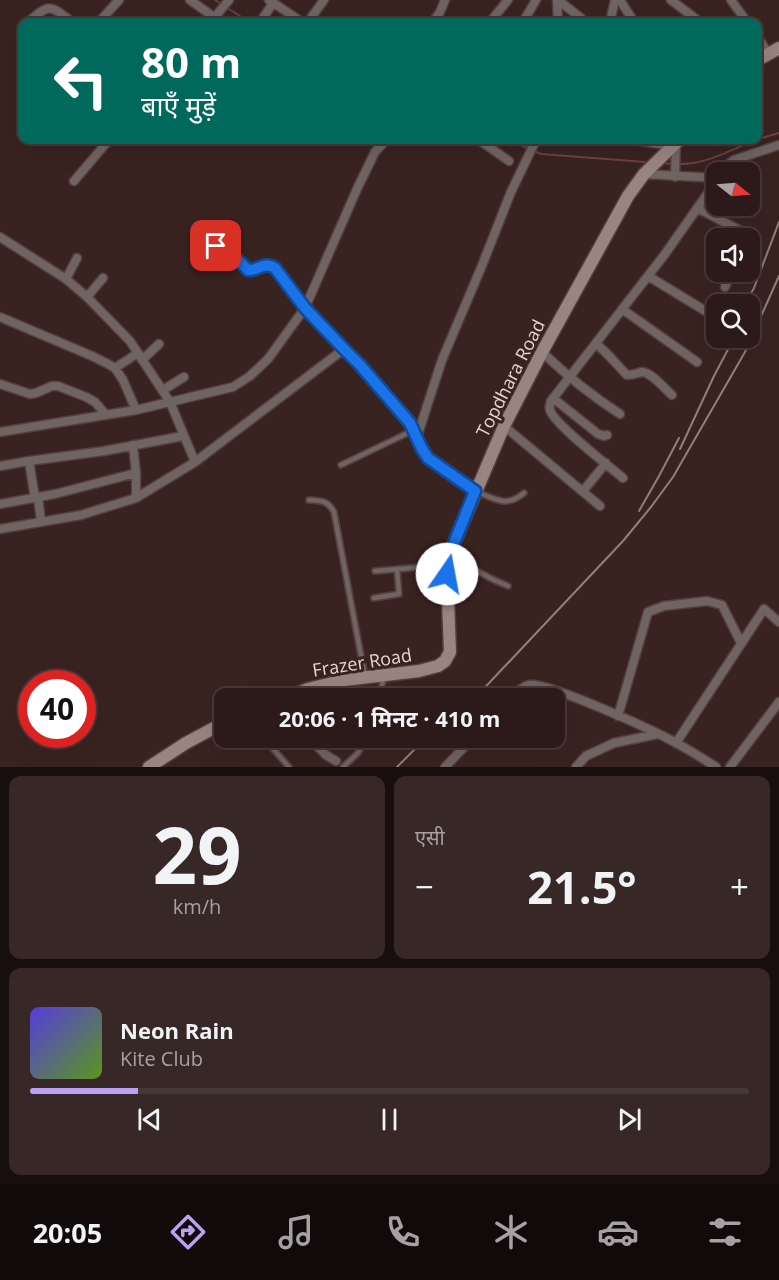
<!DOCTYPE html>
<html lang="hi">
<head>
<meta charset="utf-8">
<style>
	body { margin:0; font-family:"Open Sans","Noto Sans Devanagari",sans-serif; background:#372726; color:#f1f3f6; height:100vh; display:flex; flex-direction:column; font-size:22px; white-space:nowrap }
	* { box-sizing:border-box; margin:0 }
	p { font-size:20px; color:#a6a1a2 }
	.icon { flex:none; width:33px; height:33px; fill:none; stroke:currentColor; stroke-width:2; stroke-linecap:round; stroke-linejoin:round }
	.map { position:relative; height:767px; overflow:hidden }
	.sheet { display:flex; flex-direction:column; gap:9px; padding:9px; background:#180e0e; flex:1 }
	.sheet>* { flex:none }
	.hud { position:absolute; left:18px; top:18px; width:744px; height:126px; border-radius:12px; box-shadow:0 6px 24px #0002,0 0 0 2px #473838; background:#00695c; color:#fff; overflow:hidden }
	.needle { width:39px; rotate:107deg }
	.tools { position:absolute; left:706px; top:162px; display:grid; gap:12px }
	.tools a { display:grid; place-items:center; width:54px; height:54px; border-radius:12px; background:#2b1a19; box-shadow:0 6px 24px #0002,0 0 0 2px #473838; font-size:30px }
	.speed { position:absolute; left:18px; top:670px; display:flex; gap:12px; font-size:30px; font-weight:700; text-align:center }
	.speed>* { display:grid; place-content:center; width:78px; height:78px; border-radius:50%; background:#2b1a19; box-shadow:0 6px 24px #0002,0 0 0 2px #473838; line-height:1 }
	.speed .limit { border:9px solid #d22; background:#fff; color:#111 }
	.pin { position:absolute; display:grid; place-items:center; width:51px; height:51px; color:#fff; margin:-26px; border-radius:12px; box-shadow:0 3px 9px #0006 }
	.me { position:absolute; width:66px; margin:-33px; rotate:12deg; stroke-linejoin:round; filter:drop-shadow(0 0 4px #0008) }
	.turn { display:flex; align-items:center; gap:21px; height:126px; padding:0 24px; font-size:27px }
	.turn .icon { width:78px; height:78px; stroke-width:2.5 }
	.turn b { display:block; font-size:42px; line-height:51px }
	.big { font-size:45px; font-weight:700; line-height:1.1 }
	.sheet .widget { flex:1; display:flex; flex-direction:column; justify-content:center; gap:9px; min-width:0; padding:0 21px; border-radius:12px; background:#372726 }
	.sheet .dial { align-items:center; gap:0 }
	.dial b { font-size:78px; line-height:1 }
	.song { display:flex; align-items:center; gap:18px }
	.cover { width:72px; height:72px; border-radius:9px; background:linear-gradient(135deg,hsl(250 70% 55%),hsl(90 70% 35%)) }
	.played { height:6px; border-radius:3px; background:linear-gradient(90deg,#bca0f2 15%,#473838 15%) }
	.keys { display:flex; justify-content:space-around; direction:ltr }
	.heat { display:flex; justify-content:space-between; align-items:center; font-size:33px; direction:ltr }
	.sheet .tiles { flex:1; display:grid; gap:9px; grid-template-columns:1fr 1fr }
	.widget:last-child { grid-column:span 2 }
	.trip { position:absolute; left:214px; top:688px; width:351px; height:60px; border-radius:12px; background:#2b1a19; box-shadow:0 6px 24px #0002,0 0 0 2px #473838; font-weight:700; line-height:60px; text-align:center }
	.dock { display:flex; height:96px; justify-content:space-around; align-items:center; background:#110a0a; color:#a6a1a2 }
	.dock .icon { width:42px; height:42px }
	.dock .active { color:#bca0f2 }
	.dock b { font-size:27px; color:#f1f3f6 }
	.map>svg:first-child { display:block }
	.lines { fill:none; stroke-linecap:round; stroke-linejoin:round }
	.stream { stroke:#6c4041; stroke-width:2 }
	.lane-casing { stroke:#553f3d; stroke-width:8 }
	.street-casing { stroke:#553f3d; stroke-width:11 }
	.secondary-casing { stroke:#553f3d; stroke-width:15 }
	.lane { stroke:#706463; stroke-width:4.5 }
	.street { stroke:#706463; stroke-width:8 }
	.secondary { stroke:#988582; stroke-width:12 }
	.rail { stroke:#927f7d; stroke-width:2 }
	.route-casing { stroke:#114b97; stroke-width:15 }
	.route { stroke:#1a73e8; stroke-width:10 }
	.labels { text-anchor:middle; dominant-baseline:central; stroke-width:6; stroke-linejoin:round; paint-order:stroke }
	.street-label { font-size:18px; fill:#e5d5d3; stroke:#392321 }
</style>
</head>
<body>
<div class="map">
<svg width="779" height="767" viewBox="0 0 779 767">
	<rect width="100%" height="100%" fill="#392321"/>
	<g class="lines">
		<path class="stream" d="M215 0 221 4
			M226 7 249 22
			M758 139 779 133
			M511 140 529 149
			M534 151 541 154 645 162
			M660 163 673 164
			M678 164C705 165 731 150 755 140"/>
		<g class="lane-casing">
			<path id="lane" d="M341 465 414 430
				M477 492C496 499 506 508 524 493
				M309 500C322 501 327 500 334 512L365 677
				M453 558 492 579 508 586
				M375 571 446 565
				M374 598 399 594 397 569
				M378 699 384 678
				M261 738 268 743 289 767
				M343 767 358 753 366 738"/>
		</g>
		<g class="street-casing">
			<path id="street" d="M190 0 221 22
				M269 0 302 22
				M557 0 558 22
				M558 0 581 18
				M620 0 634 22
				M671 0 700 22
				M731 0 747 22
				M214 18 229 0
				M261 21 273 3
				M28 22C50 3 50 5 72 22
				M99 22 119 0
				M308 22 324 0
				M433 22 440 12 445 0
				M490 22 508 0
				M523 22 536 0
				M610 22 615 0
				M758 38 769 54
				M479 140 509 161
				M635 140 672 146
				M722 172 730 163 734 160 779 145
				M644 174 717 178
				M675 177 676 142
				M74 181 109 140
				M697 208 743 232 745 234V238
				M198 226 216 246 221 250 233 255 248 270 250 271C259 267 266 262 275 268L305 308 344 349 360 365 410 423 422 449 428 457 475 491
				M0 237 66 279 87 297 130 341 170 402 195 462
				M648 276 717 318
				M66 279 77 258
				M725 287 731 272
				M87 297 103 278
				M622 309 697 362
				M0 317 92 356 108 364 115 368 123 380 136 410
				M596 344C608 353 616 364 627 375 633 375 637 373 642 372 651 372 665 389 672 395
				M542 352C566 375 592 396 620 414
				M142 360 159 344
				M115 368 138 353
				M0 384 30 394 36 393 52 386H58L86 397 95 402 106 415
				M163 390 184 377
				M553 398 598 434 604 436 607 435
				M504 426 600 506
				M0 432 136 410 233 387 250 376 268 359 305 308 357 189 375 152 386 140
				M417 437 442 360 481 268 511 192 536 140
				M133 445 136 473V498
				M29 461 35 498
				M0 466 29 461 104 451 183 436
				M623 478C609 466 554 424 550 410 549 407 550 405 551 401L665 254 717 180
				M583 491 606 463
				M38 497 41 521
				M0 504 55 494 136 473
				M0 529 81 515 136 498 195 462 344 349
				M511 699C516 693 521 687 529 685 546 681 655 731 676 743 690 750 703 759 716 767
				M618 716 648 612 664 606 707 601 722 605 741 643
				M309 738 326 755 336 761
				M676 743 764 609 779 622
				M445 767 473 738
				M576 767 586 756 614 743 658 734
				M730 767 779 702"/>
		</g>
		<g class="secondary-casing">
			<path id="secondary" d="M758 60 779 48
				M285 699 308 689 344 680 419 671 438 666 445 661 450 652 447 574 452 548 504 426 542 352 628 196 644 174 679 140
				M149 767 186 743 225 722"/>
		</g>
		<use href="#lane" class="lane"/>
		<use href="#street" class="street"/>
		<use href="#secondary" class="secondary"/>
		<path class="rail" d="M745 304 754 288 779 222
			M680 449 714 376 734 338
			M639 511 659 476 679 438
			M474 699 623 541 651 507 673 477 745 352 779 276
			M397 767 426 738"/>
	</g>
	<g class="lines">
		<g class="route-casing">
			<path id="route" d="M216 246 221 250 233 255 248 270C258 271 264 261 275 268L305 308 344 349 360 365 410 423 422 449 428 458 475 491 452 548 447 574"/>
		</g>
		<use href="#route" class="route"/>
	</g>
	<g class="labels">
		<g class="street-label">
			<text transform="translate(510 378) rotate(-63)">Topdhara Road</text>
			<text transform="translate(362 662) rotate(-9)">Frazer Road</text>
		</g>
	</g>
</svg>
<div class="tools">
<a><svg class="needle" viewBox="-14 -14 28 28"><path d="M0-13l5 13h-10z" fill="#e53935"/><path d="M0 13l5-13h-10z" fill="#a6a1a2"/></svg></a>
<a><svg class="icon" aria-label="sound" viewBox="0 0 24 24"><path d="M4 9h4l5-4v14l-5-4H4zM17 9q2 3 0 6"/></svg></a>
<a><svg class="icon" aria-label="search" viewBox="0 0 24 24"><circle cx="10" cy="10" r="6"/><path d="M15 15l6 6"/></svg></a>
</div>
<div class="speed"><div class="limit">40</div></div>
<div class="pin" style="left:216px;top:246px;background:#d93025"><svg class="icon" aria-label="arrive" viewBox="0 0 24 24"><path d="M6 21V4h12l-3 4 3 4H6"/></svg></div>
<svg class="me" style="left:447px;top:574px" viewBox="-20 -20 40 40"><circle r="19" fill="#fff"/><path d="M0-13L10 11 0 6-10 11z" fill="#1a73e8"/></svg>
<div class="trip">20:06 · 1 मिनट · 410 m</div>
<div class="hud">
<div class="turn"><svg class="icon" aria-label="left" viewBox="0 0 24 24"><path d="M17 20v-9H6M10 6l-5 5 5 5"/></svg><div><b>80 m</b>बाएँ मुड़ें</div></div>
</div>
</div>
<section class="sheet">
<div class="tiles">
<div class="widget dial"><b>29</b><p>km/h</p></div>
<div class="widget"><p>एसी</p>
<div class="heat"><a>−</a><b class="big">21.5°</b><a>+</a></div>
</div>
<div class="widget">
<div class="song"><i class="cover"></i><div><b>Neon Rain</b><p>Kite Club</p></div></div>
<div class="played"></div>
<div class="keys"><svg class="icon" aria-label="previous" viewBox="0 0 24 24"><path d="M18 5L8 12l10 7zM5 5v14"/></svg><svg class="icon" aria-label="pause" viewBox="0 0 24 24"><path d="M8 5v14M16 5v14"/></svg><svg class="icon" aria-label="next" viewBox="0 0 24 24"><path d="M6 5l10 7-10 7zM19 5v14"/></svg></div>
</div>
</div>
</section>
<nav class="dock">
<b>20:05</b>
<svg class="icon active" aria-label="directions" viewBox="0 0 24 24"><path d="M12 3l9 9-9 9-9-9zM9 14v-3h6M13 9l2 2-2 2"/></svg>
<svg class="icon" aria-label="music" viewBox="0 0 24 24"><path d="M9 18V5l10-2v13"/><circle cx="6" cy="18" r="3"/><circle cx="16" cy="16" r="3"/></svg>
<svg class="icon" aria-label="phone" viewBox="0 0 24 24"><path d="M5 4h4l2 5-3 2q2 4 5 5l2-3 5 2v4C11 20 4 13 5 4z"/></svg>
<svg class="icon" aria-label="climate" viewBox="0 0 24 24"><path d="M12 3v18M4 7l16 10M4 17L20 7"/></svg>
<svg class="icon" aria-label="car" viewBox="0 0 24 24"><path d="M5 17H2v-5l4-1 3-4h7l3 4 3 1v5h-3M9 17h6M6 11h13"/><circle cx="7" cy="17" r="2"/><circle cx="17" cy="17" r="2"/></svg>
<svg class="icon" aria-label="filters" viewBox="0 0 24 24"><path d="M4 7h16M4 17h16"/><circle cx="9" cy="7" r="2"/><circle cx="15" cy="17" r="2"/></svg>
</nav>
</body>
</html>
